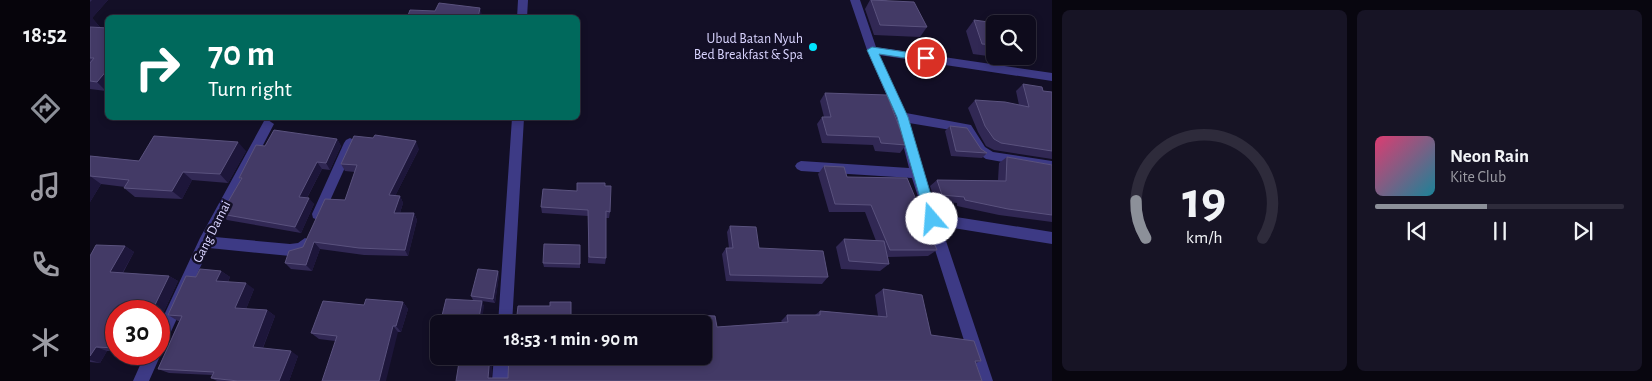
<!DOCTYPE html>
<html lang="en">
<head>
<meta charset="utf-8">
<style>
	body { margin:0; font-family:"Alegreya Sans",sans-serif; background:#171425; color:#f1f3f6; height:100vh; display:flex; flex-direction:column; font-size:19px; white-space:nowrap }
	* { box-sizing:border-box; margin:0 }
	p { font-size:16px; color:#9b9ba3 }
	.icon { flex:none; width:28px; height:28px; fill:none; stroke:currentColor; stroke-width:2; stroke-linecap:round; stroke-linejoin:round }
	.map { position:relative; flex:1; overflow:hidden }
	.side { display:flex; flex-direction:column; gap:10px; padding:10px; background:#08060f; width:600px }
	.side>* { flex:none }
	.banner { position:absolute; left:15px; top:15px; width:475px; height:105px; border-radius:8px; box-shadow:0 2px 8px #0003,0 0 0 1px #2e2b3b; background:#00695c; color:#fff; overflow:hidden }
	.tools { position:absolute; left:896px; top:15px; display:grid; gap:10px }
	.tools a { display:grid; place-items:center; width:50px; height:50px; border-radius:8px; background:#0e0b1c; box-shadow:0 2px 8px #0003,0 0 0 1px #2e2b3b; font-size:25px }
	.speed { position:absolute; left:15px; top:300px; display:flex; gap:10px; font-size:25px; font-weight:700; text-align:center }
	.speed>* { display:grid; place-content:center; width:65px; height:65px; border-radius:50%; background:#0e0b1c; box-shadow:0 2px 8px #0003,0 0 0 1px #2e2b3b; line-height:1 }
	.speed .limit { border:8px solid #d22; background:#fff; color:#111 }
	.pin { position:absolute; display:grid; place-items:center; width:42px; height:42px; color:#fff; margin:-21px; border:2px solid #fff; border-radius:50%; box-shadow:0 1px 5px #0007 }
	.me { position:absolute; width:55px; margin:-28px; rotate:342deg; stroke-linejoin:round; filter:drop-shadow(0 0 4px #0008) }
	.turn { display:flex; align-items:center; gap:18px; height:105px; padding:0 20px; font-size:22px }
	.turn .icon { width:65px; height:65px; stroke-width:2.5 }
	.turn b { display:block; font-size:35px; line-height:42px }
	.side .widget { flex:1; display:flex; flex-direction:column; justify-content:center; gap:8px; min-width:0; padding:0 18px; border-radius:8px; background:#171425 }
	.side .dial { align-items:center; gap:0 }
	.dial svg { height:130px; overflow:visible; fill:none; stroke:#2e2b3b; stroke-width:7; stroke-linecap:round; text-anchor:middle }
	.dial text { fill:#f1f3f6; stroke:none }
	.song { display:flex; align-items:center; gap:15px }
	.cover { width:60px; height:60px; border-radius:8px; background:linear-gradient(135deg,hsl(340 70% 55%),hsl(190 70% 35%)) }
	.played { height:5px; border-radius:2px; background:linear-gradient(90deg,#8c9099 45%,#2e2b3b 45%) }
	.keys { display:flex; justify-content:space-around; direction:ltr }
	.side .tiles { flex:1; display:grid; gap:10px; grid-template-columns:repeat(2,1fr) }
	.trip { position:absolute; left:340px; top:315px; width:282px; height:50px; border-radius:8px; background:#0e0b1c; box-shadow:0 2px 8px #0003,0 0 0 1px #2e2b3b; font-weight:600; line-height:50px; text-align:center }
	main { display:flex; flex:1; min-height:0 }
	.dock { display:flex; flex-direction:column; width:90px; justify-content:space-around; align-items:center; background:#06040b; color:#9b9ba3 }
	.dock .icon { width:35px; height:35px }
	.dock .active { color:#8c9099 }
	.dock b { font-size:22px; color:#f1f3f6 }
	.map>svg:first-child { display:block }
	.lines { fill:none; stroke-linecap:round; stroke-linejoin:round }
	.minor { fill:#3d3a85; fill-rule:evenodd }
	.wall { fill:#312854 }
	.shaded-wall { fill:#1d163a }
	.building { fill:#433a66; stroke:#5a527e }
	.route { fill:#4fc3f7; stroke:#337fa1 }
	.poi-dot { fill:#00e5ff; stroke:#130f26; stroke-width:2 }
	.labels { text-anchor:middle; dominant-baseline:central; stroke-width:5; stroke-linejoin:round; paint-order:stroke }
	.poi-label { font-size:14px; fill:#d9d4ff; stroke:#130f26; text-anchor:end }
	.street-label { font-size:14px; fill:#d9d4ff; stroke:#130f26 }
</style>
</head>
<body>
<main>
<nav class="dock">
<b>18:52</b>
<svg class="icon active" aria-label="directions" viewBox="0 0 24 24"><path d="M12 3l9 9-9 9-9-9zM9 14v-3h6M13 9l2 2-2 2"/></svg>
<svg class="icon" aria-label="music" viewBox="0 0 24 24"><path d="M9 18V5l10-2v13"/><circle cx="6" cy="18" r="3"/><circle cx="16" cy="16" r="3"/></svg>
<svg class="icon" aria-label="phone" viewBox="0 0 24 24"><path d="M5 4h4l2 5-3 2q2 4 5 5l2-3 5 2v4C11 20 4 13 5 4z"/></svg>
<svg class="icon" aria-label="climate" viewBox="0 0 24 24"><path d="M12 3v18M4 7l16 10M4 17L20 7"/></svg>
</nav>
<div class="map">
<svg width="962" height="381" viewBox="0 0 962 381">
	<rect width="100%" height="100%" fill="#130f26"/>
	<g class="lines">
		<path class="minor" d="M428 0H438L437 18H427Z
			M760 0H770L786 47 962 73V81L789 55 816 113 881 125 895 147 903 152 962 161V171L896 159 887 153 873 132 819 123 847 214 962 232V244L851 226 903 381H887L822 178 711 171 707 169 705 166 707 163 711 161 819 168 806 117 777 50Z
			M422 118H434L422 324H408Z
			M178 120 184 124 125 237 200 244 208 243 215 238 220 240 222 244 217 252 200 256 119 248 74 347 69 349V326L110 238 174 121Z
			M260 138 264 140 266 143 234 214 233 218 228 220 223 218 222 214 254 143 256 140Z
			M69 350 71 354 59 381H43L55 354H69Z
			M404 356H419L418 381H402Z"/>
	</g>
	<path class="wall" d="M0 0H18L2 18 10 27 16 91 0 89Z
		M780 0H796L837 27 830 37 784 35 775 9Z
		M884 20 905 24V56H906L905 57 883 54 876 31Z
		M933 84 953 91 962 92V159L904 150 896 146 888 132 878 108 885 100 929 105 926 91Z
		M735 93 816 145 810 153 785 151 783 145 732 143 727 124 732 117H734L730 101Z
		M860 126 891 149 897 153 892 158 861 156 855 131Z
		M247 139 251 146 240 170 232 169 217 198 224 204 211 233 137 220 131 214 151 180 149 178 175 146Z
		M329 149 305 196H310L313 203 310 213H324L327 220 318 256 274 255 230 249 222 271 201 269 195 263 213 247 255 200 265 172 255 171 251 164Z
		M156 151 138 183 102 180 92 199 45 197 34 188 35 187 11 184 0 202V156L49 161Z
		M917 157 962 165V222L909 215 867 206V203L845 201 840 186 847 180H908L909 163Z
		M734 166 757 177 847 250 838 256 798 257 799 264 790 271 751 269 746 247 754 239 786 241 775 212H739L728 174Z
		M453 189 520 212 519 218H516V258L515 264 498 263V216L452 213 451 207Z
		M640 226 669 248 738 277 732 284 636 281 632 254 636 248H639L637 232Z
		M490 245V268L454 267 453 263Z
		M35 246 44 252 33 273 79 276 88 281 70 320H69V311H26V351H17L10 363 0 362V256Z
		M131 271 140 277 138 282 164 289 156 309 177 310 185 316 173 348 208 356 199 381H127L121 378 122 375 79 373 68 369 89 321H88L78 315 106 277Z
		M408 271 409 275 405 303 392 301 394 307 390 301 383 300 381 296Z
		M793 289 841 335 891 361 886 363 892 381H366L403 356 401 378H418L614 324H597V321L600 315 627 327 692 322 691 321 697 315H725L730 311 788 316 785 295Z
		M313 302 318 309 311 332H308L245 341 229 339 221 333 274 305Z"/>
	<path class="shaded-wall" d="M2 0H18L2 18 10 27 4 35 0 31V2Z
		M390 8 392 15 391 18H388Z
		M18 69V89L16 91 7 82Z
		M247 139 251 146 240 170 236 163Z
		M326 141 329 149 302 202 299 195Z
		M148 142 156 151 138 183 130 174Z
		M227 162 232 169 214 203 209 197Z
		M93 172 102 180 92 199 82 191Z
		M0 176 11 184 0 202Z
		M310 196 313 203 308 219 304 213Z
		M219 198 224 204 211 233 205 227Z
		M324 213 327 220 318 256 315 250Z
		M224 242 230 249 222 271 216 265Z
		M35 246 44 252 30 277 20 272Z
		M131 271 140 277 135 287 126 281Z
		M408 271 409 275 405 303 403 299Z
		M79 276 88 281 70 320H69V311H62Z
		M156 283 164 289 154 314 145 308Z
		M392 301 394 307 391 324H388Z
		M313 302 318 309 311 332 306 326Z
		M177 310 185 316 171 352 163 347Z
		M303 326 308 332 296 381H289Z
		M6 347 17 351 10 363 0 360V356Z
		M201 351 208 356 199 381H189Z
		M400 356H403L401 381 398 378Z"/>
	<path class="building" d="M781 0 824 2 837 27 790 25Z
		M349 3 390 8 388 18H317L320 10 345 11Z
		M884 20 906 23 907 24H905V45L892 44Z
		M0 27 18 28V69L7 82 0 81V63L4 58H0Z
		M933 84 952 87 953 91 962 92V151L911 143 904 139 895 126 885 100 915 102 939 107Z
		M735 93 797 95 816 145 791 143 789 137 737 135 732 117H741Z
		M860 126 877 128 891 149 897 153 866 151Z
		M184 130 247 139 236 163 227 162 209 197 219 198 205 227 131 214 152 178H149L166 145 175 146Z
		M285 135 326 141 299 195 310 196 304 213H324L315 250 269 248 224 242 216 265 195 263 199 251 213 247 235 199 255 200 267 165 251 164 264 136 283 138Z
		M64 136 148 142 130 174 93 172 82 191 34 188 39 180 0 176V156L49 161Z
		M917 157 962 165V215L918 209 875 200 874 197 852 195 847 180 916 181Z
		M734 166 754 167 757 177 817 178 847 250H800L781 205 745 204Z
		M487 183H515V186H521L520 212 516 211V258L499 257 498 210 451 207 453 189 487 191Z
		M640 226 666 227 669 248 733 251 738 277 640 275 636 248H643Z
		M754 239 794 241 799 264 759 261Z
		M454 244 490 245V264L453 263Z
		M6 245 35 246 20 272 79 276 62 311H26V348L6 347 0 356V256Z
		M110 269 131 271 126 281 156 283 145 308 177 310 163 347 201 351 189 381H148L121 378 124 372 68 369 92 316 78 315 96 276 106 277Z
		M388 269 408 271 403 299 381 296Z
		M793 289 832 295 841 335 884 341 891 361H885L892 381H366L370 356H400L398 378H418L419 356H614V324H601L600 315 625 316 627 327 698 322 697 315H730V311L797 317Z
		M276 299 313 302 306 326H303L289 381H232L247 336 221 333 233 301 274 305Z
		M356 299 392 301 388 324H350Z
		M460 302H481V317L514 316V324H426L428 306H460Z
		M562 322V324H547Z"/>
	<path class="route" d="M782 47 836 55 841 58 836 61 789 54 818 117 848 219 846 222H837L836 219 807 117 777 50Z"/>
	<circle class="poi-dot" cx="723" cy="47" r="5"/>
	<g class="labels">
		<g class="poi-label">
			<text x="713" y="39">Ubud Batan Nyuh<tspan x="713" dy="16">Bed Breakfast &amp; Spa</tspan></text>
		</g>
		<g class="street-label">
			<text transform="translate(122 232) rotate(-63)">Gang Damai</text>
		</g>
	</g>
</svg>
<div class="tools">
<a><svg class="icon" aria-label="search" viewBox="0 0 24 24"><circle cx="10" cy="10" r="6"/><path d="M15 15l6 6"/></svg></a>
</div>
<div class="speed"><div class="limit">30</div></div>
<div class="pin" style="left:836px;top:58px;background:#d93025"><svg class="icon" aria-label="arrive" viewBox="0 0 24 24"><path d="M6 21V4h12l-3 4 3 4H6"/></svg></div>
<svg class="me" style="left:842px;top:219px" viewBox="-20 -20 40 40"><circle r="19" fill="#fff"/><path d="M0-13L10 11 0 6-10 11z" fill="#4fc3f7"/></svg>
<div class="trip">18:53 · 1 min · 90 m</div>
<div class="banner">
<div class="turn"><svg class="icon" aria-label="right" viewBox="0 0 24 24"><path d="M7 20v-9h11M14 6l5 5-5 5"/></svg><div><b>70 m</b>Turn right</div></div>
</div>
</div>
<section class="side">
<div class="tiles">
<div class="widget dial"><svg viewBox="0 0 100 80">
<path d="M14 69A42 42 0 1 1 86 69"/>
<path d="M14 69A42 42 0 0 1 8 46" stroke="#8c9099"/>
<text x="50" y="56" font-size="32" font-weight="700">19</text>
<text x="50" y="72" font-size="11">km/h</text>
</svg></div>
<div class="widget">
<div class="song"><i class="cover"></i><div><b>Neon Rain</b><p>Kite Club</p></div></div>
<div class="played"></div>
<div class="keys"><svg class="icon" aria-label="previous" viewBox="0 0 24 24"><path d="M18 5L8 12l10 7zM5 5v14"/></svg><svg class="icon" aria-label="pause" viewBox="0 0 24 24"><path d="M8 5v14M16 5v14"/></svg><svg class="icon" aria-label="next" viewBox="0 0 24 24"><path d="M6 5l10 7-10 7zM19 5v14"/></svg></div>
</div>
</div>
</section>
</main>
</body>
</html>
